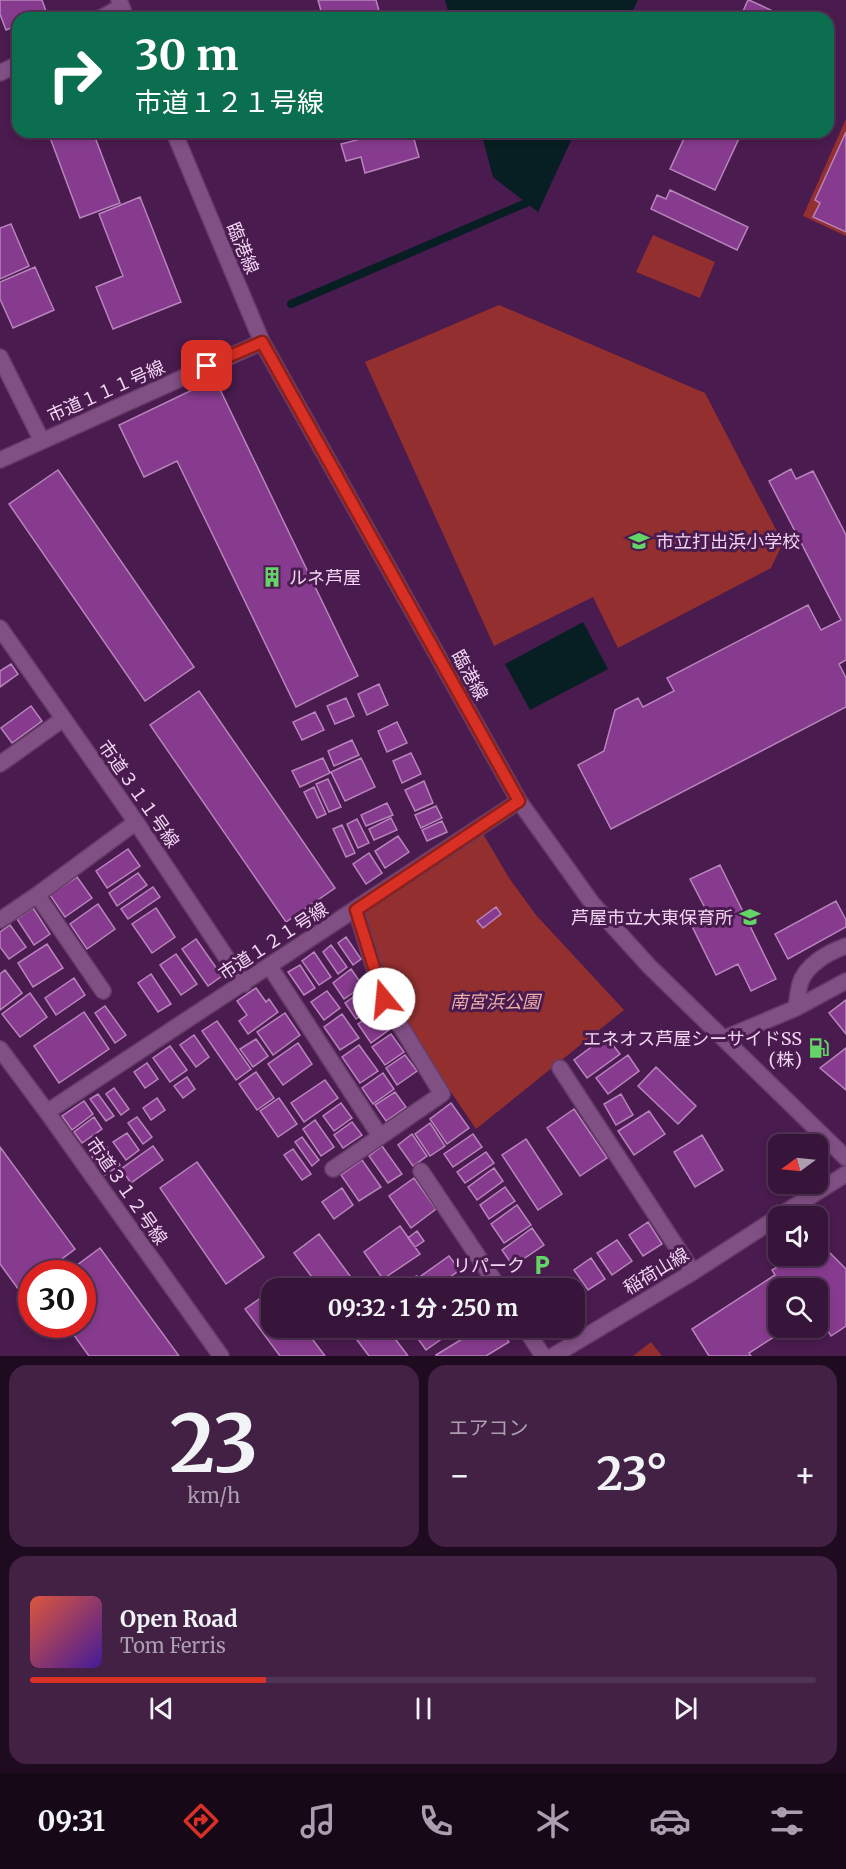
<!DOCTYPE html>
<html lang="ja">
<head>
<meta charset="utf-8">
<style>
	body { margin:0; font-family:Merriweather,"Noto Sans JP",serif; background:#422145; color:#f1f3f6; height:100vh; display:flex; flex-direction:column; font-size:22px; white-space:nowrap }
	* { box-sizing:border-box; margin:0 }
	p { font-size:20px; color:#aa9eaf }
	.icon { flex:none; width:33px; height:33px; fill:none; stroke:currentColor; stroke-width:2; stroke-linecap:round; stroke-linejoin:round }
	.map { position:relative; height:1356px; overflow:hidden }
	.sheet { display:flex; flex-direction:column; gap:9px; padding:9px; background:#1e0b20; flex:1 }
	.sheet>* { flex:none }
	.hud { position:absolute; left:12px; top:12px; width:822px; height:126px; border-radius:18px; box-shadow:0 3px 9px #0003,0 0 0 2px #513354; background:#0b6e4f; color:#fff; overflow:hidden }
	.needle { width:39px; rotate:255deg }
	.buttons { position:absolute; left:768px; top:1134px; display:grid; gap:12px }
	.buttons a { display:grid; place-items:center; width:60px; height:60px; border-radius:12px; background:#37143a; box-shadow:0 3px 9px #0003,0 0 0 2px #513354; font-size:30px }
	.speed { position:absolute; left:18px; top:1260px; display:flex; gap:12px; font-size:30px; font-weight:700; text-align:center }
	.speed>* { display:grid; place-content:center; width:78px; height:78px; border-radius:50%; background:#37143a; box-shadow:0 3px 9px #0003,0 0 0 2px #513354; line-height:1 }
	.speed .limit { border:9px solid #d22; background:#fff; color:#111 }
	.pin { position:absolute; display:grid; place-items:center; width:51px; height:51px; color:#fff; margin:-26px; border-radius:12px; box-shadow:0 3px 9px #0006 }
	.me { position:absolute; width:66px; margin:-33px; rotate:343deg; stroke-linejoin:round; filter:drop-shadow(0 0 4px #0008) }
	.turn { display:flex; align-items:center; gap:21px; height:126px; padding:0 24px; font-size:27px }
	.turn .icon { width:78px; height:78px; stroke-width:2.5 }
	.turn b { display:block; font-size:42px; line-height:51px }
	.big { font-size:45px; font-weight:700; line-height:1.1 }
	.sheet .tile { flex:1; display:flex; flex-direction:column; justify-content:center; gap:9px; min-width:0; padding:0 21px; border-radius:18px; background:#422145 }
	.sheet .dial { align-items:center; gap:0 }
	.dial b { font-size:78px; line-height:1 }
	.song { display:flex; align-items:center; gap:18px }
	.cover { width:72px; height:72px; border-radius:9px; background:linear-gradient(135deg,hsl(10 70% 55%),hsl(260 70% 35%)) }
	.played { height:6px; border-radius:3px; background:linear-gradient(90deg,#d93025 30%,#513354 30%) }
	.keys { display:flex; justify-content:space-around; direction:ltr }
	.heat { display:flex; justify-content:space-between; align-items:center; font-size:33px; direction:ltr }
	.sheet .tiles { flex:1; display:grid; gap:9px; grid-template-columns:1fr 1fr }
	.tile:last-child { grid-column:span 2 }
	.trip { position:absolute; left:261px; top:1278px; width:324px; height:60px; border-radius:18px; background:#37143a; box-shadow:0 3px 9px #0003,0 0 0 2px #513354; font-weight:700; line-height:60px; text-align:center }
	.tabs { display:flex; height:96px; justify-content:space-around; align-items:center; background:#160817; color:#aa9eaf }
	.tabs .icon { width:42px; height:42px }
	.tabs .active { color:#d93025 }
	.tabs b { font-size:27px; color:#f1f3f6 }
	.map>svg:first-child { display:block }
	.green { fill:#942f2f }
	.water { fill:#071f22 }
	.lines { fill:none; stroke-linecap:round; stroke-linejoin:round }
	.stream { stroke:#071f22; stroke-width:8 }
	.building { fill:#873b8e; stroke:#b884bc; stroke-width:1.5 }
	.minor-casing { stroke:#653c68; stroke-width:18 }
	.tertiary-casing { stroke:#653c68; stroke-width:18 }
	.minor { stroke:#804f84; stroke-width:15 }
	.tertiary { stroke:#804f84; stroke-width:15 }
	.route-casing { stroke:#8d1f18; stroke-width:15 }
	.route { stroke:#d93025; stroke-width:10 }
	.labels { text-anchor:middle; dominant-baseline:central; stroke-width:6; stroke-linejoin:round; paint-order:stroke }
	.street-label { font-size:18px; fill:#f1d5f2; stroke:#491b4e }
	.poi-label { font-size:18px; fill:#f1d5f2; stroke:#491b4e; text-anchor:end }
	.park-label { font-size:18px; font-style:italic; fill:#edb0ab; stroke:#491b4e }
</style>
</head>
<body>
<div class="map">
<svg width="846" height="1356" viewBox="0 0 846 1356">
	<rect width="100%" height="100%" fill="#491b4e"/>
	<path class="green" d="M846 119V236L803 216Z
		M653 235 715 262 700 298 636 272Z
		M499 305 705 393 783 543 771 568 618 648 593 597 494 646 365 362Z
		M482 832 509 878 536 915 624 1010 476 1129 388 999 361 912Z
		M651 1342 662 1356H633Z"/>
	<path class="water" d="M445 0H638L629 18H450Z
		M481 132H575L538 212 493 177Z
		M583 622 608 669 530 710 505 664Z"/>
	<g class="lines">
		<path class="stream" d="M291 304 526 203"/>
	</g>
	<path class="building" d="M0 0H42L47 14 36 18H18V25L6 30 0 14Z
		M318 0H376L381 18H323Z
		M748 0H749L788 18H740Z
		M48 132H93L120 203 80 218Z
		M355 132H412L419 157 365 173 361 157 346 161 341 144 357 140Z
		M687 132H742L715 190 670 169Z
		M846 132V232L813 217 820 203 815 200Z
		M670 190 748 227 737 250 651 209 657 195 666 199Z
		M140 197 181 302 113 329 96 287 123 276 99 214Z
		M11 224 29 266 0 279V228Z
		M35 267 54 310 13 328 0 299V282Z
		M215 379 358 676 296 707 177 461 144 477 119 425Z
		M791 469 796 479 813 471 846 535V660L839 664 846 678V707L611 829 578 765 604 751 615 710 638 698 643 707 674 691 667 678 808 605 821 630 841 620 769 481Z
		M58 470 194 667 145 701 9 504Z
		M11 664 18 674 0 687V671Z
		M379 684 388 705 367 715 358 694Z
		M199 691 335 888 286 922 150 725Z
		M346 698 354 716 335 724 327 706Z
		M31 706 42 721 12 743 1 728Z
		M315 712 324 730 302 740 293 722Z
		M397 722 407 743 387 752 378 731Z
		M352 740 359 755 334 766 328 751Z
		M411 753 421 774 402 783 393 761Z
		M323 758 330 773 300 787 292 771Z
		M361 758 375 787 345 801 331 772Z
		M328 779 341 807 329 812 316 784Z
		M424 781 433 803 415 811 405 790Z
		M314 787 326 814 317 818 304 792Z
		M387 803 393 815 366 826 361 815Z
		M436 806 442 818 421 828 415 815Z
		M391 818 397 830 374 840 369 829Z
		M357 819 369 843 358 848 347 824Z
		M442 821 447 832 427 841 422 830Z
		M342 825 355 853 346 857 333 829Z
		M398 836 409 852 385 868 375 851Z
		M128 849 140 866 107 888 96 871Z
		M369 853 382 873 366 884 353 864Z
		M720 865 776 979 751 991 738 964 716 975 687 916 705 908 690 879Z
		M138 873 147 885 117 906 109 893Z
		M77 877 92 898 65 917 50 895Z
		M153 887 160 897 128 919 121 909Z
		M836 901 846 920V927L788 959 775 934Z
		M98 904 115 929 87 949 70 924Z
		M496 907 501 914 483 928 477 921Z
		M33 908 50 934 34 945 17 919Z
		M156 908 175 937 152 953 132 924Z
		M10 925 26 947 9 959 0 947V932Z
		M346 937 361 959 353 965 338 943Z
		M196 939 222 976 208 986 182 949Z
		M47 944 63 968 33 987 18 963Z
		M331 945 347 967 338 974 323 952Z
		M314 952 331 977 319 985 302 961Z
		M176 954 197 984 181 995 160 965Z
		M300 965 315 988 304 995 288 972Z
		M351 969 363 986 344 999 333 983Z
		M5 970 22 993 0 1010V974Z
		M151 974 171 1004 158 1012 138 983Z
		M74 978 85 995 56 1015 45 998Z
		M256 988 266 1002 269 999 278 1012 248 1034 239 1021 247 1015 237 1001Z
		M363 990 375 1006 356 1019 345 1003Z
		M327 991 340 1008 324 1020 311 1002Z
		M30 993 47 1017 20 1037 2 1014Z
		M846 1000V1034L829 1013Z
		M105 1006 126 1035 115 1043 95 1013Z
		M376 1011 390 1029 371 1043 358 1024Z
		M84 1012 109 1049 59 1083 34 1046Z
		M285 1013 300 1035 273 1055 257 1032Z
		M342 1014 359 1038 340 1050 324 1027Z
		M217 1021 251 1069 236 1080 202 1031Z
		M391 1034 404 1052 385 1065 372 1047Z
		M194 1035 209 1057 196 1067 180 1045Z
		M606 1036 620 1054 587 1078 574 1060Z
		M256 1039 268 1056 253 1067 240 1049Z
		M298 1043 312 1064 283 1085 268 1064Z
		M359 1045 378 1071 360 1083 342 1057Z
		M170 1046 187 1070 170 1082 153 1058Z
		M846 1048V1090L820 1068Z
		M405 1055 417 1071 397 1085 386 1068Z
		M628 1055 639 1071 608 1094 596 1078Z
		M147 1063 158 1079 145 1088 134 1072Z
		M656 1067 696 1106 678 1124 638 1086Z
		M256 1072 274 1098 257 1110 239 1084Z
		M383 1073 394 1089 373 1104 362 1088Z
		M187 1077 195 1089 183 1098 174 1086Z
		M325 1080 338 1098 304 1122 291 1103Z
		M114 1088 129 1109 121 1115 106 1094Z
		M395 1092 406 1107 386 1121 375 1105Z
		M98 1094 114 1116 106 1121 90 1099Z
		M621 1094 633 1115 616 1125 604 1104Z
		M157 1098 165 1110 151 1120 143 1108Z
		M279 1098 297 1124 278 1137 260 1111Z
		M84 1101 93 1114 72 1130 62 1116Z
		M341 1103 352 1118 334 1131 323 1116Z
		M451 1103 469 1128 447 1144 430 1119Z
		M574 1109 607 1158 580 1176 547 1128Z
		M649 1111 665 1134 634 1155 618 1131Z
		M94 1117 102 1129 82 1143 74 1132Z
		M137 1117 152 1137 143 1144 128 1123Z
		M315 1120 334 1147 321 1156 303 1129Z
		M352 1122 362 1135 343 1148 334 1135Z
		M430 1123 445 1146 430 1156 415 1134Z
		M127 1133 139 1150 126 1160 113 1142Z
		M412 1134 427 1156 413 1166 398 1145Z
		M473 1134 482 1147 453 1167 444 1154Z
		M702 1135 723 1170 695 1187 674 1152Z
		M302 1137 319 1160 312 1166 295 1142Z
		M526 1139 562 1194 538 1210 502 1155Z
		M153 1146 163 1160 131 1183 121 1169Z
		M382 1146 402 1174 388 1183 369 1156Z
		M0 1147 75 1249 42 1274H32V1281L19 1290 0 1264Z
		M107 1147 120 1165 105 1175 92 1157Z
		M293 1149 311 1174 302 1180 284 1155Z
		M486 1152 494 1163 465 1183 457 1172Z
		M362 1160 381 1187 359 1201 341 1175Z
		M197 1162 264 1257 226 1284 160 1188Z
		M494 1168 503 1181 477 1200 468 1187Z
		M414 1178 436 1209 411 1228 389 1196Z
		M505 1187 515 1201 489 1219 480 1205Z
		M342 1188 353 1205 334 1219 322 1202Z
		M517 1205 531 1225 504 1243 491 1224Z
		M648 1222 662 1244 643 1256 629 1235Z
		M400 1226 420 1254 383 1279 364 1252Z
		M532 1228 544 1245 513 1266 502 1250Z
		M417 1231 424 1241 415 1247 408 1238Z
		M319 1234 359 1288H320L294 1253Z
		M617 1240 632 1261 612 1275 597 1253Z
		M818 1241 846 1269V1326L831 1336 818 1316V1288H778V1328H788L749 1353 751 1356H709L692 1329 775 1275 772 1270 796 1256H818Z
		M100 1248 179 1356H89L66 1324H82V1274H65Z
		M449 1256 460 1270 434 1288H430L421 1276Z
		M591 1258 605 1279 588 1290 574 1270Z
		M417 1276 422 1288H387L386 1286Z
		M454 1282 458 1288H444Z
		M272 1290V1328H304L325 1356H280L245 1309Z
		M348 1328H387L408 1356H369Z
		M427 1328H457L426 1350 416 1336Z
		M480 1328H499L509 1342 486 1356H437L436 1355Z
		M799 1328H812L813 1329 804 1335Z"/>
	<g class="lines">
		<g class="minor-casing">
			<path id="minor" d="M101 18 121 7
				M0 73 18 64
				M0 357 42 441
				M0 460 262 342
				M0 628 136 822 244 984
				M0 764 63 719
				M37 895 103 991
				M0 920 37 895 136 822
				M270 967 380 1136
				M796 1008C797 1000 798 992 800 984 805 965 829 952 846 946
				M725 1038 796 1008 846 981
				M0 1049 47 1112 221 1356
				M560 1068 693 1272
				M47 1112 519 801
				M333 1169 442 1094 384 999 356 910
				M421 1171 499 1288
				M525 1328 543 1356"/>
		</g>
		<g class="tertiary-casing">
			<path id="tertiary" d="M119 0 126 18
				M174 132 262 342 519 801 592 903 649 966 846 1158
				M779 1216 846 1174
				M553 1356 693 1272 778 1217"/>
		</g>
		<use href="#minor" class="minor"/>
		<use href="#tertiary" class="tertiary"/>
	</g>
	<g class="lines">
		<g class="route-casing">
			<path id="route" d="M207 366 262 342 519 801 356 910 384 999"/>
		</g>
		<use href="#route" class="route"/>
	</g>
	<defs>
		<g id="school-bare" transform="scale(1.62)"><path d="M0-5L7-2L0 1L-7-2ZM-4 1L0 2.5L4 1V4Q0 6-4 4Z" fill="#64d468" stroke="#491b4e" stroke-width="2.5" paint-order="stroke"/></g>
		<g id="building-bare" transform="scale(1.62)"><path d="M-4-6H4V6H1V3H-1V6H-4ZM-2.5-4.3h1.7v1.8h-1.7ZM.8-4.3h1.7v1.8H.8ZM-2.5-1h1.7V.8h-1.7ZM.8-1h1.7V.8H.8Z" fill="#64d468" stroke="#491b4e" stroke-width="2.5" paint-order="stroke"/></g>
		<g id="fuel-bare" transform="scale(1.62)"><path d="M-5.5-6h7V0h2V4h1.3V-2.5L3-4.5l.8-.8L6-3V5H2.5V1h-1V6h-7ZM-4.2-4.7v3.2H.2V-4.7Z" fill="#64d468" stroke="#491b4e" stroke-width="2.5" paint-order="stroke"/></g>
		<g id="parking-bare" transform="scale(1.62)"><path d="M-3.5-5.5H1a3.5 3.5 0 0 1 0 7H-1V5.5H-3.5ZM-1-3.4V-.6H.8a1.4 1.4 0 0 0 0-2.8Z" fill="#64d468" stroke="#491b4e" stroke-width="2.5" paint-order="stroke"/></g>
	</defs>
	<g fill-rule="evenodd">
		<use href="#school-bare" x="639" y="541"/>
		<use href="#building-bare" x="272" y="577"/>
		<use href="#school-bare" x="750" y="917"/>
		<use href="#fuel-bare" x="819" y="1048"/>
		<use href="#parking-bare" x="542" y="1265"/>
	</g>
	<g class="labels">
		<g class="street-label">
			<text transform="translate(243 248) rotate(67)">臨港線</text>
			<text transform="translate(106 391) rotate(-24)">市道１１１号線</text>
			<text transform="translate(470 675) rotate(61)">臨港線</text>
			<text transform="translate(139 794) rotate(55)">市道３１１号線</text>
			<text transform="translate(273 941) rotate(-33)">市道１２１号線</text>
			<text transform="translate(127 1191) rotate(55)">市道３１２号線</text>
			<text transform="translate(656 1271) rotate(-31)">稲荷山線</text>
		</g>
		<g class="poi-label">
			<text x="656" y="541" text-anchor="start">市立打出浜小学校</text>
			<text x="289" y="577" text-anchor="start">ルネ芦屋</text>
			<text x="733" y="917">芦屋市立大東保育所</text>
			<text x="802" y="1038">エネオス芦屋シーサイドSS<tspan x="802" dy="21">(株)</tspan></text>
			<text x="525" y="1265">リパーク</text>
		</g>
		<g class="park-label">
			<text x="495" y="1001">南宮浜公園</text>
		</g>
	</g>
</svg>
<div class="buttons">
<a><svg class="needle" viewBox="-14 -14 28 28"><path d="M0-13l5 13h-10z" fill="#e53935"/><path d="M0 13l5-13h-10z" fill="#aa9eaf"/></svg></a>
<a><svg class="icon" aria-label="sound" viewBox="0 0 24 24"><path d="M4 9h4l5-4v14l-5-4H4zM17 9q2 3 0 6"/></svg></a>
<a><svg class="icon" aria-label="search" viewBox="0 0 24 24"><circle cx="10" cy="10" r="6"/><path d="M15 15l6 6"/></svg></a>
</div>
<div class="speed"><div class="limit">30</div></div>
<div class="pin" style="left:207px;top:366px;background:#d93025"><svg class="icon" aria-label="arrive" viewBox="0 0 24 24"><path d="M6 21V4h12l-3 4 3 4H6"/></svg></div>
<svg class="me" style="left:384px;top:999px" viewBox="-20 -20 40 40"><circle r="19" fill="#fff"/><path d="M0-13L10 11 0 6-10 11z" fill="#d93025"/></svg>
<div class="trip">09:32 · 1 分 · 250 m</div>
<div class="hud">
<div class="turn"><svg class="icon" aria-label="right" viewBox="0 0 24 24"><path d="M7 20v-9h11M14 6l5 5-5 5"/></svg><div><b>30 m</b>市道１２１号線</div></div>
</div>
</div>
<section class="sheet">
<div class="tiles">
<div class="tile dial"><b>23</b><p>km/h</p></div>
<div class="tile"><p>エアコン</p>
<div class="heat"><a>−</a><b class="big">23°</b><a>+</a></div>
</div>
<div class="tile">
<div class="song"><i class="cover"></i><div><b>Open Road</b><p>Tom Ferris</p></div></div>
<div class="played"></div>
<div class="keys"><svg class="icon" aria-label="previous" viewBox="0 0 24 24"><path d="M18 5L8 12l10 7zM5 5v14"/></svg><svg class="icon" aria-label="pause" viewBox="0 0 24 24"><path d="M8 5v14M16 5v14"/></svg><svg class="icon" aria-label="next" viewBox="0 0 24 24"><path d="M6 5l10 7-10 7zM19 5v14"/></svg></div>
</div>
</div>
</section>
<nav class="tabs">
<b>09:31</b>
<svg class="icon active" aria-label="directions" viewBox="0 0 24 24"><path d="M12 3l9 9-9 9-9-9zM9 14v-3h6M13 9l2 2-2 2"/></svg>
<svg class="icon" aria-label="music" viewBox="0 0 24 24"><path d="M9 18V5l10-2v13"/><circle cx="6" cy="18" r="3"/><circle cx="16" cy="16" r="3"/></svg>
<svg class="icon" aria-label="phone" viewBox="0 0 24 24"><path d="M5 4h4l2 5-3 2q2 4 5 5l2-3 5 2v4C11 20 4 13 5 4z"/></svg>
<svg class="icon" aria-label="climate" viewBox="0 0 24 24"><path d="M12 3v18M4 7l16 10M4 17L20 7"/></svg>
<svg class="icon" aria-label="car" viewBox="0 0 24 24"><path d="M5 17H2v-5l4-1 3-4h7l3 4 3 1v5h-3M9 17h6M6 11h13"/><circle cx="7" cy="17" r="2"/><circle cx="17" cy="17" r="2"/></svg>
<svg class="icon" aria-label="filters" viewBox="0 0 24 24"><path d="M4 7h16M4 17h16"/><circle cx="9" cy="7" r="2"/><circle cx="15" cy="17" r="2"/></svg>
</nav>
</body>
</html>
